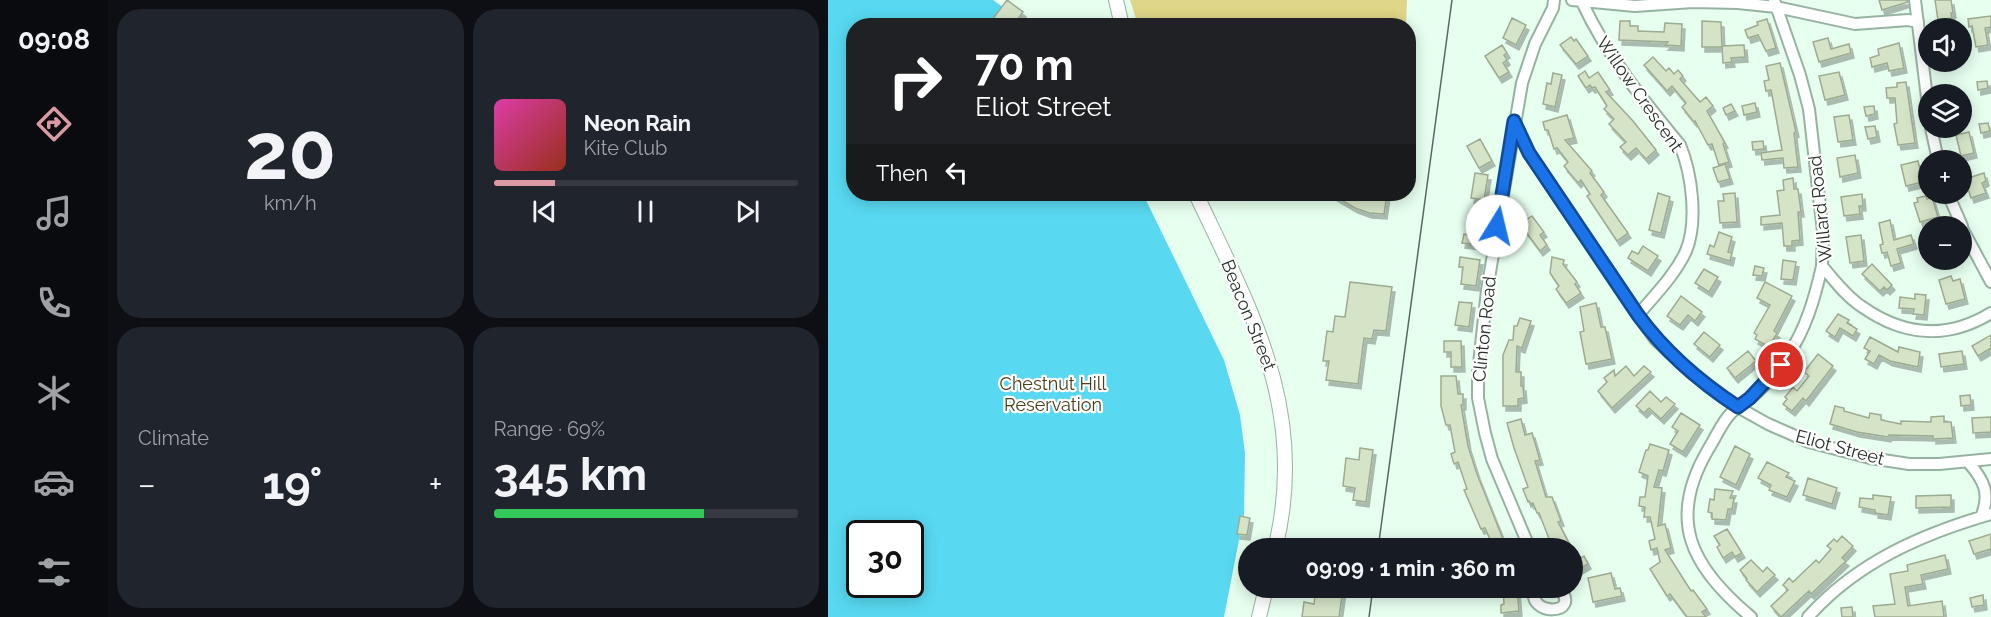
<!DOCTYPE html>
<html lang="en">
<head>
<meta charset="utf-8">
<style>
	body { margin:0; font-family:Raleway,sans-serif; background:#20242c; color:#f1f3f6; height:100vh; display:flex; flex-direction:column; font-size:22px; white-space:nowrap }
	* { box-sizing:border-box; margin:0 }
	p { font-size:20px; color:#9ea1a6 }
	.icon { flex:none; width:33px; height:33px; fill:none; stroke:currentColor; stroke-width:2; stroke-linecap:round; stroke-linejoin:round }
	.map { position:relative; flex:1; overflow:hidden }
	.side { display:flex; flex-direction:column; gap:9px; padding:9px; background:#0d0f14; width:720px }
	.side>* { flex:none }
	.guide { position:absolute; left:18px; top:18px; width:570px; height:183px; border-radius:24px; box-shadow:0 3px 15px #0003; background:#202124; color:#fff; overflow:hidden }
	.tools { position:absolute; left:1090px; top:18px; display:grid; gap:12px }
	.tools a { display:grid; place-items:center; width:54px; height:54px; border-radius:50%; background:#171b24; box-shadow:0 3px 15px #0003; font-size:30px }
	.speed { position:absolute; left:18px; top:520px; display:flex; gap:12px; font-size:30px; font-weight:700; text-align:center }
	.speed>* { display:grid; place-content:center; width:78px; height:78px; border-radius:50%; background:#171b24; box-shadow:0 3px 15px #0003; line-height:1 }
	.speed .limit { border:3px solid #111; border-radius:9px; background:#fff; color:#111 }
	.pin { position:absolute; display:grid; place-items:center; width:51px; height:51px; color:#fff; margin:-26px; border:3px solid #fff; border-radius:50%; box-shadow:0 2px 6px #0007 }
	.me { position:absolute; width:66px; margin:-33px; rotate:9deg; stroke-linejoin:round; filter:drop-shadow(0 0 4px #0008) }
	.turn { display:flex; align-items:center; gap:21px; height:126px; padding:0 30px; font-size:27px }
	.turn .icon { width:78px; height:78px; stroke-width:2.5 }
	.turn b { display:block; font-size:42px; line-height:51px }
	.then { display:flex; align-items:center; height:57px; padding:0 30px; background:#0003; gap:12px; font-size:22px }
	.big { font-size:45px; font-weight:700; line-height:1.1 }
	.side .tile { flex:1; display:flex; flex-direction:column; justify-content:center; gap:9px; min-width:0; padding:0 21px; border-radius:24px; background:#20242c }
	.side .dial { align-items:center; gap:0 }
	.dial b { font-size:78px; line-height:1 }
	.song { display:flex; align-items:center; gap:18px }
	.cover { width:72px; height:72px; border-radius:9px; background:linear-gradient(135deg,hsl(320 70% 55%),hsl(10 70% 35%)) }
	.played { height:6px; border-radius:3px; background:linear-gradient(90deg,#da99a3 20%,#363941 20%) }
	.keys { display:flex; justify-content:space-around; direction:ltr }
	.heat { display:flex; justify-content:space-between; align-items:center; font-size:33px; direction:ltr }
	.charge { height:9px; border-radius:4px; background:linear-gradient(90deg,#34c759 69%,#363941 0) }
	.side .tiles { flex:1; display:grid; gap:9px; grid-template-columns:repeat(2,1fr) }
	.trip { position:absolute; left:410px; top:538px; width:345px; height:60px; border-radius:30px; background:#171b24; box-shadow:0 3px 15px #0003; font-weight:700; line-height:60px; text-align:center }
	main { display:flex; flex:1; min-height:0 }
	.menu { display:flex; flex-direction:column; width:108px; justify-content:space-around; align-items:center; background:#090b0e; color:#9ea1a6 }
	.menu .icon { width:42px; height:42px }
	.menu .selected { color:#da99a3 }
	.menu b { font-size:27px; color:#f1f3f6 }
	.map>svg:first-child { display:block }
	.green { fill:#e0d687 }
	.water { fill:#58d9f1; fill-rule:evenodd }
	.building { fill:#d5e4c7; stroke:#9dab90; stroke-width:1.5; filter:url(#shadow) }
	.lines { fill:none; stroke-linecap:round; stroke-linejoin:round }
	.minor-casing { stroke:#96b3a1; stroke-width:14 }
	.major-casing { stroke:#96b3a1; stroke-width:16 }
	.minor { stroke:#fff; stroke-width:10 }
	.major { stroke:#fff; stroke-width:14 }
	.tram { stroke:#5a6960; stroke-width:1.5 }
	.route-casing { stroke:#114b97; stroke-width:15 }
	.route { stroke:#1a73e8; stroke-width:10 }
	.labels { text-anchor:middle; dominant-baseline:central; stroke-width:4.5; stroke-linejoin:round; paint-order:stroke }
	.street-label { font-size:18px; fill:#26312a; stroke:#fff }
	.park-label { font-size:18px; fill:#47421a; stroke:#fff }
</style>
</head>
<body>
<main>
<nav class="menu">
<b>09:08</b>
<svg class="icon selected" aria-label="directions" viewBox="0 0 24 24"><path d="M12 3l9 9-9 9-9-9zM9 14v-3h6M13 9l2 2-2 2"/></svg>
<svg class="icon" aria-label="music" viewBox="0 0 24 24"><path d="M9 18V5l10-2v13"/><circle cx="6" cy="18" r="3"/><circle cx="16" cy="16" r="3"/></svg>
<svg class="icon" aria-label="phone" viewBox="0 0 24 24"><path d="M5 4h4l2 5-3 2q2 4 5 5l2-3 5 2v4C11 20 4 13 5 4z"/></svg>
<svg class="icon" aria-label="climate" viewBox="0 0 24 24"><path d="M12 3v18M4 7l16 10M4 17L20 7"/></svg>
<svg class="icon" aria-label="car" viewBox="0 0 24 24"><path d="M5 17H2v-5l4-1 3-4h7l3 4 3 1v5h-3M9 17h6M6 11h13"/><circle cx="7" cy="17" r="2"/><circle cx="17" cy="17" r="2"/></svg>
<svg class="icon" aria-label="filters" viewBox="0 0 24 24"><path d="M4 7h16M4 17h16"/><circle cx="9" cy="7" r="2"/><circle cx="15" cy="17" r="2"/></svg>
</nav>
<section class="side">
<div class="tiles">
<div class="tile dial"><b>20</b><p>km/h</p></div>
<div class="tile">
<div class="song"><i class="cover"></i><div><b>Neon Rain</b><p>Kite Club</p></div></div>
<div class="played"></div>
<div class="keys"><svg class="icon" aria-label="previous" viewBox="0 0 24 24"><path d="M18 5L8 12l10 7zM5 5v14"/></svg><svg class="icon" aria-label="pause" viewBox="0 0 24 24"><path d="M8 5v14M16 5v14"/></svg><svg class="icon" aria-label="next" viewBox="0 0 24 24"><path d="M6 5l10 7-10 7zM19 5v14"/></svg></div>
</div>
<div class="tile"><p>Climate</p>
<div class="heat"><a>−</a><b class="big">19°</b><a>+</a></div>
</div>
<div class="tile"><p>Range · 69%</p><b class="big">345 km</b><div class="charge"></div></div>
</div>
</section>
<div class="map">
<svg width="1163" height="617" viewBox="0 0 1163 617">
	<defs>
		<filter id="shadow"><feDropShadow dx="3" dy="5" stdDeviation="0" flood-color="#0004"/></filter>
	</defs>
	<rect width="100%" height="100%" fill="#e6ffef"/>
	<path class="green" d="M302 0H579L578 25H310Z"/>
	<path class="water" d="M0 0H165L200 25 26 26V194H315L396 360 412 415 417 453 416 514 396 617H0ZM32 534H82V585H32Z"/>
	<path class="building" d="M179 0 195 12 185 26H172L164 20Z
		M1051 0H1080V2L1054 10Z
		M1107 0H1123L1125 13H1123L1124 18 1110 20Z
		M1163 16V27L1157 28 1160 45 1148 47 1144 26 1141 27 1140 19Z
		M684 18 698 25 688 45 675 38Z
		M939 19 948 48 938 51 930 35 920 38 917 30 930 25 929 22Z
		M792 21H802V26H810V31L836 32 837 23 854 24 853 46 837 45 840 42 791 40Z
		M874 21 893 22 894 47H874Z
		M743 37 746 41 748 39 760 56 748 64 732 45Z
		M1000 38 1003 49 1021 44 1023 53 991 62 985 42Z
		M1071 43 1076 68 1061 71 1059 63 1044 67 1042 58 1051 55 1050 49Z
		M674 45 679 53 676 55 679 60 675 63 681 72 671 78 657 56Z
		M916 45 917 57 903 58 904 62 895 63 894 46Z
		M825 57 838 71 841 68 846 74 850 70 855 76 852 79 872 102 878 97 885 106 879 111 897 143 895 144 901 162 891 165 884 144 880 145 867 121 866 122 854 107 858 103 844 86 839 91 816 65Z
		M952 63 968 132 966 133 970 167 956 168 955 158 934 160 933 153 954 150 944 95 943 90 938 91 936 81 941 80 938 66Z
		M757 71 761 78 770 72 782 90 778 92 805 121 828 150 818 159 808 148 800 155 792 147 798 142 781 124 786 119 776 109 779 106 767 87 764 88 762 85 758 88 750 76Z
		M1011 72 1017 95 997 100 991 76Z
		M725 73 734 75 727 107 715 104 719 83 723 84Z
		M1159 81 1160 88 1150 90 1149 82Z
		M1078 82 1087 143 1070 145 1066 124 1069 123 1067 98H1059L1058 88 1069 87V83Z
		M927 103 929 112 916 115 914 106Z
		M903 104 907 111 898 115 895 108Z
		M1046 106 1047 114 1038 116 1036 107Z
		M739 115 746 138 737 140 764 171 762 173 776 192 773 195 800 233 789 241 759 196 762 194 753 180 750 183 736 166 740 162 729 148 726 149 720 130H717L715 122Z
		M1021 115 1025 140 1010 142 1006 117Z
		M1160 123 1162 131 1153 133 1151 124Z
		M1047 126 1049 137 1040 139 1037 127Z
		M1141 132 1146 153 1133 156 1128 135Z
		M652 139 664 161 651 168 639 146Z
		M935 141 936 149 925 150 924 142Z
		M1027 155 1030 173 1012 177 1009 158Z
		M1090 161 1095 182 1078 186 1073 165Z
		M897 164 902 179 890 182 885 168Z
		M647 173 660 175 656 200 643 198Z
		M1156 173 1158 181 1154 183 1158 193 1143 198 1137 179Z
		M965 178 966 189H970L973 212H970L972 240 964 241V246H956L954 223 933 225V217L952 215 949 191 956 190 955 180Z
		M830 193 842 197 833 233 821 230Z
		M907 193 909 222 892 223 890 201H896L895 194Z
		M503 194H559L556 214 541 213 527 208Z
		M1034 194 1035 206H1031L1032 214 1016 216 1013 197Z
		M1098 196 1099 199 1104 197 1110 217 1092 222 1086 203 1090 202 1089 198Z
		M704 216 716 232 712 235 719 245 712 251 692 224Z
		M642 217 655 219 651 245 634 243 636 234 640 235Z
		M1062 220 1066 240 1083 235 1086 244 1069 249 1073 263 1063 266 1059 252 1054 253 1052 245 1055 244 1051 223Z
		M891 232 904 237 900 252 904 253 902 261 879 254 882 245 886 247Z
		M1033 235 1036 261 1022 263 1018 237Z
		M815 246 830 256 820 271 800 258 804 251 810 254Z
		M632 257 652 260 648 286 633 284 635 267H631Z
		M724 257 736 260 735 264 749 282 747 284 753 293 738 303 728 289 731 286 722 273Z
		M955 260 968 262 965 280 953 279Z
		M1044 264 1064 285 1059 290 1056 287 1052 291 1034 274Z
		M927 266 936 268 934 276 925 275Z
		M876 269 890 277 881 292 867 283Z
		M1123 276 1125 281 1132 279 1137 299 1118 304 1111 280Z
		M522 282 564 287 558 331 546 330 544 339 536 338 530 384 498 380 501 361H495L499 331 505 332 507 316 517 317Z
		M937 282 964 296 946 331 949 333 941 347 927 339 929 335 926 333 942 305 929 298Z
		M1087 294 1098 295 1096 315 1085 314 1086 309 1071 308 1072 297 1087 299Z
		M853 296 874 312 867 321 860 315 852 325 839 316Z
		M631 302 644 303 641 327 627 325Z
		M768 303 773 327H777L784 359 758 364 752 332 756 331 752 307Z
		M1010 314 1021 320 1019 323 1029 329 1025 336 1012 328 1007 337 998 331Z
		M692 318 703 321 694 348 689 346 688 372H693V386H695L696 398 690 399V406H675V355L681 340H685L686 326H689Z
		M876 332 892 345 882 357 866 344Z
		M1163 335V348L1150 356 1144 346Z
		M1042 337 1070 352 1071 347 1092 352 1090 367 1062 361 1051 355 1046 364 1037 359 1042 351 1036 348Z
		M616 341H633L634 367H623V352H616Z
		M920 351 928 361 907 378 899 368Z
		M1134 351 1136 364 1113 367 1111 354Z
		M990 354 1005 366 978 401 975 398 964 411 955 404 959 399 957 397 965 387 969 391 981 376 976 372Z
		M798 366 806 376 816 366 823 372 784 408 770 391 779 382 776 378 786 370 787 376Z
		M613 376H628L630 394H635V405H633L640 446 649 474 679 549H666L657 528 653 529 636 490 639 489 630 462 626 464 623 454 627 452 622 425H618L613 406Z
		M822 391 833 402 838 397 847 404 833 419 821 408 816 413 808 406Z
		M1142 395 1143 405 1133 406 1132 396Z
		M1007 406 1016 408V411L1041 418 1042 413 1053 415V420L1073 424V421L1103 422V417L1116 416V422H1123L1125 438 1105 439V436L1061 435 1060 437 1029 432 1002 424Z
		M853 413 872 425 855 452 842 444 850 431 844 427Z
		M1163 417V432L1145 433 1144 418Z
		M693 419 697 435 704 433 712 460 707 461 718 497H724L733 521 730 522 744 549H725L711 513H709L705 503 703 504 701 501 700 502 695 489 700 487 686 448 679 423Z
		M822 444 841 450 835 471 831 470 826 487 834 488 830 526 837 524 843 548 837 550 863 591 865 590 879 609 874 612 878 617H859L842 594 839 596 822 569 832 562 829 548 823 550 821 541 827 539 822 517H816L817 507 811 506 812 497H817L820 476 811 472 818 450H820Z
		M907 446 922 454 908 485 892 477Z
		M532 448 545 450 538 502 525 500 527 488 515 486 518 458 531 460Z
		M939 462 961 473 958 477 967 481 959 497 941 490 943 485 930 478Z
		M980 478 1009 488 1004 504 975 495Z
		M887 489 905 491 902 498H906L904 509H900L898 520 884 519V513L880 512 882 499 886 500Z
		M1045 495 1063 497 1060 515 1047 513V510L1031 507 1032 498 1045 499Z
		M1123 495V507L1088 508V496Z
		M412 516 422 518 419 535 409 534Z
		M899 529 914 553 907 557 904 552 895 558 889 547 892 545 886 536Z
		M1163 534V549L1146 554 1141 541Z
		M1014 536 1025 546 1014 558 1018 561 983 594 981 591 953 617 943 606 960 590 955 585 961 578 965 582 988 560 991 563 1003 549 999 546 1006 539 1009 542Z
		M497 539 533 544V549H496Z
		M744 549 750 560 756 556 760 564 744 573Z
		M1117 555 1120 569 1093 575 1095 584 1077 587 1080 606 1114 601 1116 617H1047L1045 606 1067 604 1062 574 1080 571 1079 565Z
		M923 560 935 572 939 567 947 575 929 592 918 580 919 579 912 570Z
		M783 573 787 589 792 588 794 596 765 602 760 578Z
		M488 588H515L511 617H474L476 602 486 604Z
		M675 588H689L691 611 673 613V605L676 604Z
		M1155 595 1156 605 1144 607 1142 598Z
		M1024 607 1025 617H1014L1013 608Z"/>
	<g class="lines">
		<g class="minor-casing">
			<path id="minor" d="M744 0 807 6 865 2 910 3 948 7 1027 24 1080 20 1090 22
				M946 0 972 75 981 109 995 232 994 266C1006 280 1018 296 1033 306 1075 336 1119 340 1163 313
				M1087 0 1101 114
				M754 2C779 56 815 100 852 145 864 174 870 222 858 251 847 275 827 295 810 315
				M686 121 701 153 827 339 865 374 906 405 940 424 981 442 1042 458 1081 464H1111L1163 459
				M1103 128 1110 160
				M1120 194 1134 226
				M1134 228 1163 282
				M1140 462C1156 480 1163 494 1153 517
				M702 549 664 459 657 433 650 398V373L659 290 694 83 707 44 725 8 726 0
				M707 588C697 617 756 616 731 588
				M923 617C863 567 838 520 881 448 888 437 894 422 903 413 908 408 915 404 921 399 936 387 950 372 960 355 978 329 987 297 994 266
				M980 617C1029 562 1094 534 1163 514"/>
		</g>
		<g class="major-casing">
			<path id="major" d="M288 0 294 26
				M368 194C424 313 481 412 447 549
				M431 617 438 588"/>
		</g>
		<use href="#minor" class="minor"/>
		<use href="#major" class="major"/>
		<path class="tram" d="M550 549 624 0
			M541 617 545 588"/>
	</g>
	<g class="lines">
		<g class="route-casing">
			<path id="route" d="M669 226 686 121 701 153 810 315C837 352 872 382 910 407L922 398 953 365"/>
		</g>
		<use href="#route" class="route"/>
	</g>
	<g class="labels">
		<g class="street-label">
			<text transform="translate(812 94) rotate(55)">Willow Crescent</text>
			<text transform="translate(992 209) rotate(-96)">Willard Road</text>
			<text transform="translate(421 315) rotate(68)">Beacon Street</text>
			<text transform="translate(656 329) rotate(-84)">Clinton Road</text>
			<text transform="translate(1012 447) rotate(15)">Eliot Street</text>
		</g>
		<g class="park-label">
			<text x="225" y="383">Chestnut Hill<tspan x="225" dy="21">Reservation</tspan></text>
		</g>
	</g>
</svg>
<div class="tools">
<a><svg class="icon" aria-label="sound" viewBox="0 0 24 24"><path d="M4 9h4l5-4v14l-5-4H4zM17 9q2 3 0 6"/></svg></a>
<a><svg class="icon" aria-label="layers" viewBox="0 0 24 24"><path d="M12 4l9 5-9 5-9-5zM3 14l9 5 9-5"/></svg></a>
<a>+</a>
<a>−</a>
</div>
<div class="speed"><div class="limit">30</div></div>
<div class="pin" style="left:953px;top:365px;background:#d93025"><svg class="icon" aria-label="arrive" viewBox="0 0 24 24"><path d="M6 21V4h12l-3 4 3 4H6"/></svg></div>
<svg class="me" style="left:669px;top:226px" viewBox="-20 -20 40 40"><circle r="19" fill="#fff"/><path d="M0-13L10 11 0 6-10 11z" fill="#1a73e8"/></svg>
<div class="trip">09:09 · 1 min · 360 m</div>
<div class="guide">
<div class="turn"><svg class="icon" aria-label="right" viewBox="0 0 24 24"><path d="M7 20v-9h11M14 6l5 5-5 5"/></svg><div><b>70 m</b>Eliot Street</div></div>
<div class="then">Then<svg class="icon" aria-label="left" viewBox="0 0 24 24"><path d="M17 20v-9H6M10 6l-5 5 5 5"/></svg></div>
</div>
</div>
</main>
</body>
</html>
